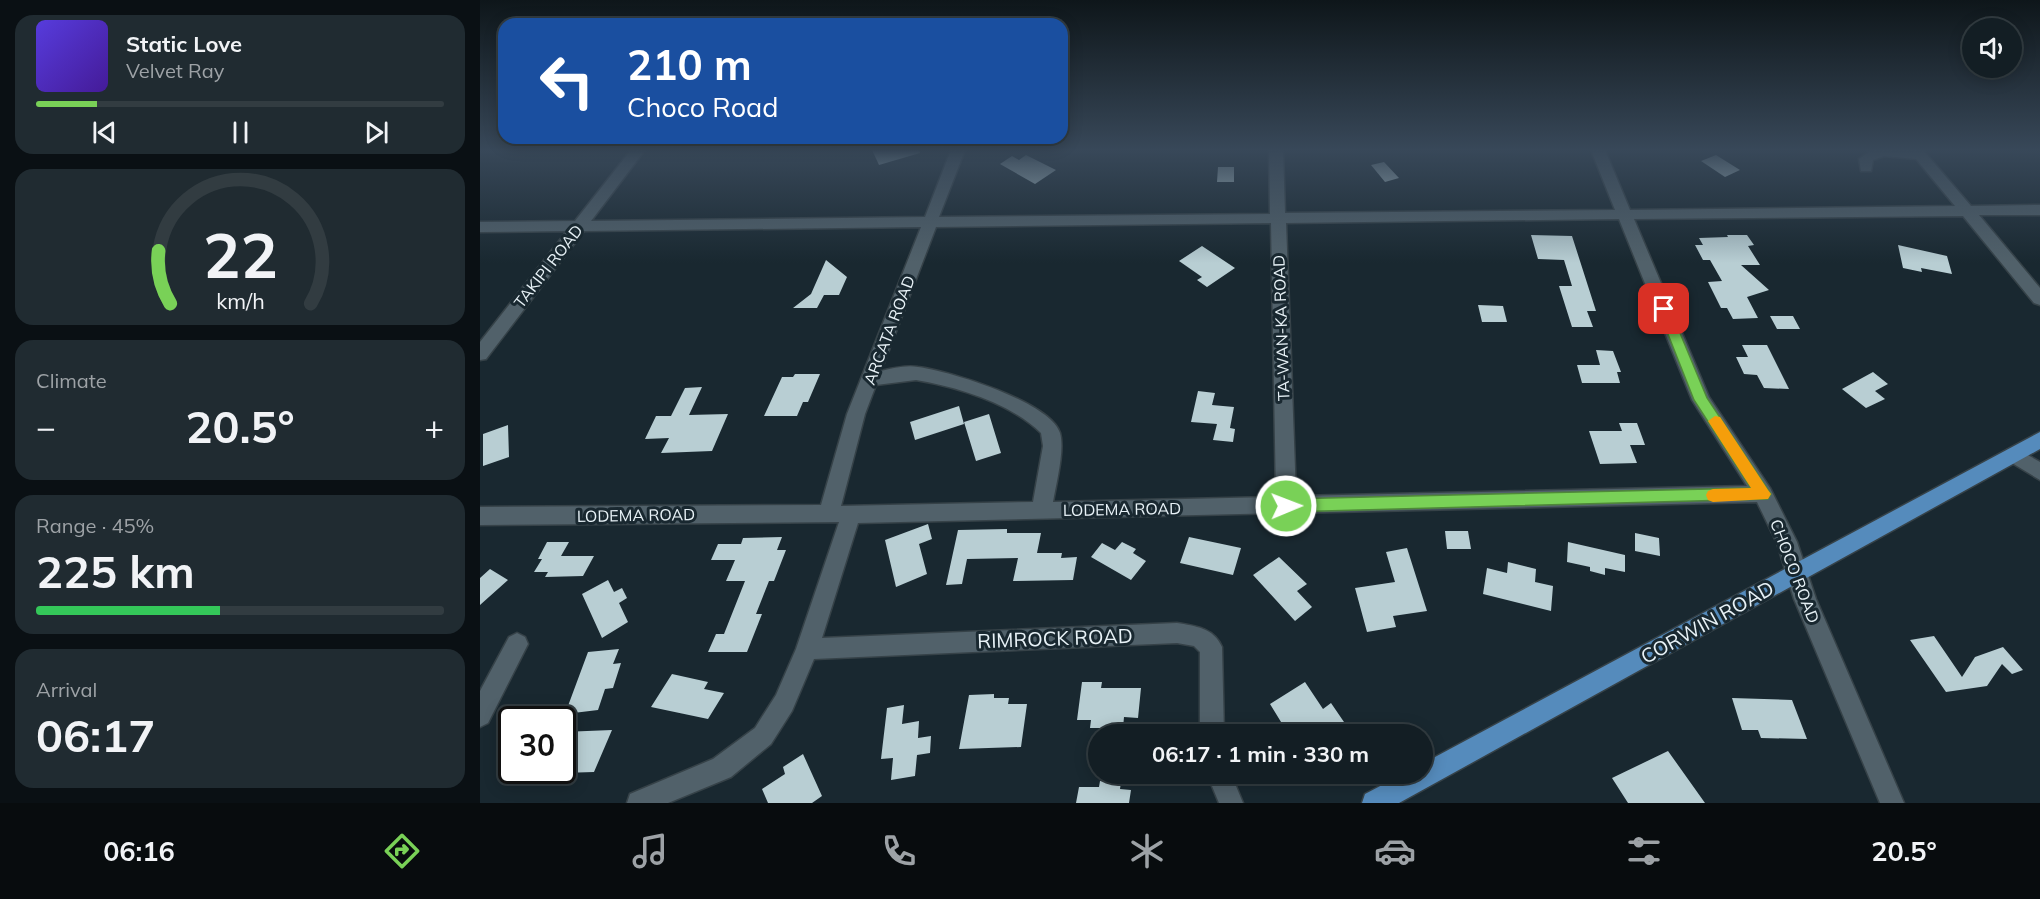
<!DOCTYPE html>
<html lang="en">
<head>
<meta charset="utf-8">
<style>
	body { margin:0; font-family:Mulish,sans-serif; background:#202b31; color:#f1f3f6; height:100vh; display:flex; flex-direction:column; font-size:22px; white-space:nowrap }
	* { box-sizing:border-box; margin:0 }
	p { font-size:20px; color:#9da2a6 }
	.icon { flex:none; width:33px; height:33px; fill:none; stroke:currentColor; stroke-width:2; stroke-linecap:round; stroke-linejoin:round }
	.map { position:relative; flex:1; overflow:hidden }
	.details { display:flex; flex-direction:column; gap:15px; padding:15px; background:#0a1014; width:480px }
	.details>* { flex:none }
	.guide { position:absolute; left:18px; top:18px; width:570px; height:126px; border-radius:18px; box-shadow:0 3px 15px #0003,0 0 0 2px #323c41; background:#1a4fa0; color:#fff; overflow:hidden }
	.tools { position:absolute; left:1482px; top:18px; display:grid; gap:12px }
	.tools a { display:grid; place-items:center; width:60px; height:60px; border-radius:50%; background:#131e24; box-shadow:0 3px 15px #0003,0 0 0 2px #323c41; font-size:30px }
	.speed { position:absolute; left:18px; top:706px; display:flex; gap:12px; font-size:30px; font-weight:700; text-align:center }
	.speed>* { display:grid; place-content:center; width:78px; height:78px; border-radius:50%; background:#131e24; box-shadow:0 3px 15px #0003,0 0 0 2px #323c41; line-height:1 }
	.speed .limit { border:3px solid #111; border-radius:9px; background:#fff; color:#111 }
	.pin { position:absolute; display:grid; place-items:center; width:51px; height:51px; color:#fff; margin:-26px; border-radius:12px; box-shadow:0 3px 9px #0006 }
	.me { position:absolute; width:66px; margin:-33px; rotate:89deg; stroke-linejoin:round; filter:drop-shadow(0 0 4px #0008) }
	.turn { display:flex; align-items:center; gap:21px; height:126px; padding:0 30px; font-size:27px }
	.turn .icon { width:78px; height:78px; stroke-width:2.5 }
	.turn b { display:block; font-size:42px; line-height:51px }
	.big { font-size:45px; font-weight:700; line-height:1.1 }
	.details .card { flex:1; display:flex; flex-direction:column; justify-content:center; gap:9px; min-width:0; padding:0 21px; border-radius:18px; background:#202b31 }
	.details .dial { align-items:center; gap:0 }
	.dial svg { height:156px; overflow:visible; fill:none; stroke:#323c41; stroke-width:7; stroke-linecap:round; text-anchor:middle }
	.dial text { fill:#f1f3f6; stroke:none }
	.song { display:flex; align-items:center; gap:18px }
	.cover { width:72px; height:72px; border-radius:9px; background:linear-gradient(135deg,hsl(250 70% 55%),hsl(260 70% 35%)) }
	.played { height:6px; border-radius:3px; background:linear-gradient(90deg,#79d157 15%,#323c41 15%) }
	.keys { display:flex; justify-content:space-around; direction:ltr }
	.heat { display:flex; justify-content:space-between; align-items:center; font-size:33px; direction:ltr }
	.charge { height:9px; border-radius:4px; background:linear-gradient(90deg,#34c759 45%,#323c41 0) }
	.trip { position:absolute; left:608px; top:724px; width:345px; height:60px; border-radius:30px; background:#131e24; box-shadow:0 3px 15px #0003,0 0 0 2px #323c41; font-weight:700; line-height:60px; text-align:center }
	.tabs { display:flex; height:96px; justify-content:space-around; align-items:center; background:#080c0e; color:#9da2a6 }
	.tabs .icon { width:42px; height:42px }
	.tabs .on { color:#79d157 }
	.tabs b { font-size:27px; color:#f1f3f6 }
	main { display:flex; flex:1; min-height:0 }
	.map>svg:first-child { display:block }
	.building { fill:#b8ced3 }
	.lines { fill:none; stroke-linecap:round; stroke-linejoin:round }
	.minor-casing { stroke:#364248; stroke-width:3 }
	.major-casing { stroke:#364248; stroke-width:3 }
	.minor { fill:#51616a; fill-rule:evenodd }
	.major { fill:#558bbc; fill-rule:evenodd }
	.route { fill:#79d157; stroke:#4f8839; stroke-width:1.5 }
	.slow { fill:#f59e0b }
	.labels { text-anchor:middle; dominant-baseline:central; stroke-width:6; stroke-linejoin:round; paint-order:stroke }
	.street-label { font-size:16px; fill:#e8f2f7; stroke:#192830 }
	.near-street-label { font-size:20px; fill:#e8f2f7; stroke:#192830 }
</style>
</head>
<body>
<main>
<section class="details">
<div class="card">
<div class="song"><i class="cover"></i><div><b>Static Love</b><p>Velvet Ray</p></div></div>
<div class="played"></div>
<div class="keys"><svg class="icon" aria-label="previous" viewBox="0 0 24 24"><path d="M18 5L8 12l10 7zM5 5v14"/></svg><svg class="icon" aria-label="pause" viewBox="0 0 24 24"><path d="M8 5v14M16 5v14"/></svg><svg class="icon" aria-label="next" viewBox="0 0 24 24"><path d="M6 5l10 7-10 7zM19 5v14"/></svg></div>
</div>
<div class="card dial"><svg viewBox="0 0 100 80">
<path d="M14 69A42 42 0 1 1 86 69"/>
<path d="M14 69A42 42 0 0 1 8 42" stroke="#79d157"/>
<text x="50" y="56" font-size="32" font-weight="700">22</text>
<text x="50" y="72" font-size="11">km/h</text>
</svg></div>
<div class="card"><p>Climate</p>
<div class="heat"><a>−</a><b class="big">20.5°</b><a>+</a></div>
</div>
<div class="card"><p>Range · 45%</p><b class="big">225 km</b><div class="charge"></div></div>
<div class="card"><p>Arrival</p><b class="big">06:17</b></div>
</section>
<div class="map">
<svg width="1560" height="803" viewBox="0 0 1560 803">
	<rect width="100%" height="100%" fill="#192830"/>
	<path class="building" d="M392 150H439L440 153 399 165Z
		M546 155 576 170 555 184 520 164 532 156 539 160Z
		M1236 155 1260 170 1245 177 1221 161Z
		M904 162 919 178 905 182 891 165Z
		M738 167H754V182H737Z
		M1051 235 1092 236 1116 311H1107L1113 327H1092L1079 286H1092L1084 260 1058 259Z
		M1247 235H1267L1274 245 1268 246 1280 265H1261L1289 290 1267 297 1278 318 1253 319 1247 308H1241L1228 282 1242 281 1230 260H1223L1215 245H1223L1219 238 1248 237Z
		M1418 245 1467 256 1472 274 1441 268 1442 272 1423 268Z
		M722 246 755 268 727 287 717 280 722 277 699 261Z
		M346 260 367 277 359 295H344L337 308H313L331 294Z
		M998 305 1023 306 1027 322H1002Z
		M1290 316H1313L1320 329H1297Z
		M1262 345H1287L1309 389 1284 388 1277 375 1264 374 1256 357H1268Z
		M1116 350 1133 351 1141 372H1137L1140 383H1102L1097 365H1120Z
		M1393 372 1408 384 1395 391 1405 399 1386 408 1362 389Z
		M315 374H340L328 402H323L317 416H284L302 377H313Z
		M222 387 209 415 248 414 232 451 181 453 189 438 165 439 176 416H191L205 388Z
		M718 391 735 393 732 405 754 407 750 428 755 429 753 442 733 440 737 424 711 422Z
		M479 406 484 424 435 440 430 422Z
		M509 414 521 453 496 461 484 422Z
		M1139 423H1157L1165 445H1150L1157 463 1120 464 1109 431H1142Z
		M28 425 29 457 3 466V434Z
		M448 524 452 539 439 544 447 574 416 587 405 540Z
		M527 529V533H561L557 553H582L581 558 597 557 593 580 533 581 538 558 487 559 482 584 466 585 478 530Z
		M965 531H988L991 549H967Z
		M1155 533 1179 538 1180 556 1155 551Z
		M302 537 297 550H306L294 581H289L276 614H282L267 652H228L236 634H244L265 581H246L255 560H231L238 544H261L263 538Z
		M709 537 761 548 753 575 700 563Z
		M67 542H89L81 556H114L103 576 65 577 68 572H54L62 559H58Z
		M642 542 656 549 653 553 666 561 651 580 611 557 622 543 635 550Z
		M1088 542 1145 555V572L1125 568V575L1110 571V567L1087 562Z
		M927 548 947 611 913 616 916 627 887 632 875 588 915 582 906 552Z
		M799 557 827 584 817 591 832 607 815 621 773 575Z
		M1028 562 1056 569 1055 582 1073 586 1071 611 1003 594 1007 568 1027 573Z
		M10 569 28 580 0 605V578Z
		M128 580 134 592 142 588 147 598 139 603 148 622 122 638 102 594Z
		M1454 636 1482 677 1495 657 1523 647 1543 670 1532 674 1522 664 1507 686 1466 692 1430 640Z
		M139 649 133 664 141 663 133 688 125 689 118 710 85 714 108 652Z
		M192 674 228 682 224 689 244 693 228 719 171 707Z
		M602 682H622L621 688H661L658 718 644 717 643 728H610L611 720H597Z
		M825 682 843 709 851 703 864 722 844 735H809L790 704Z
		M514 694V698H529L528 704H547L541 747 479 749 489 695Z
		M1252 698 1312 700 1327 739 1281 738 1278 730H1262Z
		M424 705 422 724 439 721 438 738 451 736 450 753 437 755 435 776 411 780 413 758 401 759 407 708Z
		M132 730 114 772 82 773V732Z
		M1188 751 1225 803H1148L1132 778Z
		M323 754 342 796 332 803H288L282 789 305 774 303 767Z
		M620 781 641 782 640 789 651 790 649 803H596L599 787H619Z"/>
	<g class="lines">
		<g class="minor-casing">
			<path id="minor" d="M151 150H165L111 221 445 217 471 150H485L459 217 790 214 789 150H803L805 213 1135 210 1111 150H1125L1150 210 1475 206 1436 159 1404 156 1393 160 1391 171H1381L1379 159 1392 150H1443L1491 206 1560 205V215H1499L1560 288V305L1554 303 1483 216 1154 219 1229 397 1290 488 1317 542 1336 599 1424 803H1400L1314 599 1297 543 1277 502 378 523 342 638 697 623C715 626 734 628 742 647L744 735H720V652L714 646 697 643 334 659 312 711 291 744 251 777 188 803H147L150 794 233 759 275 728 296 695 316 649 359 522 0 525V507L341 505 367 414 441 227 104 231 6 359 0 360V342L87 231 0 232V222L95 221ZM1139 219 1212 400 1267 486 816 496 806 223ZM791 223 796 497 573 502C576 484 585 450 580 433 570 402 470 371 438 367 426 365 413 368 401 371L456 227ZM436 380C478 387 530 403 561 433L563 446 553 502 361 506 385 414 396 385Z
				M1534 447 1560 462V480L1527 460 1525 455 1527 450Z
				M37 633 45 637 48 644 8 723 0 727V691L29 637Z
				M727 774H751L763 803H739Z"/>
		</g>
		<g class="major-casing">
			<path id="major" d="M1560 432V449L919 803H882L885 794 923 774H942V764Z"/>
		</g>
		<use href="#minor" class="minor"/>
		<use href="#major" class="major"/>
	</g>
	<linearGradient id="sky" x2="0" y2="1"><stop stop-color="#0e161a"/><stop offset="0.57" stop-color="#384859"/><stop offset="1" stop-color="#384859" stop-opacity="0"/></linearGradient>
	<rect width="1560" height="263" fill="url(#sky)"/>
	<path class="route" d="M1184 305 1190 309 1227 398 1288 490 1291 494 1288 499 806 512 801 510 799 506 801 501 806 499 1271 488 1214 400 1178 309Z"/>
	<path class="slow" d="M1235 416 1240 417 1288 490 1291 494 1288 499 1233 502 1228 500 1226 495 1228 491 1233 489 1271 488 1228 421Z"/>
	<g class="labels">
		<g class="street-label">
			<text transform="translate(68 266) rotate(-52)">TAKIPI ROAD</text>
			<text transform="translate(801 328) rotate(-92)">TA-WAN-KA ROAD</text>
			<text transform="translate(409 330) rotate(-69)">ARCATA ROAD</text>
			<text transform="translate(642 509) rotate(-1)">LODEMA ROAD</text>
			<text transform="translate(156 515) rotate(-1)">LODEMA ROAD</text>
			<text transform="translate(1315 571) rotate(69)">CHOCO ROAD</text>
		</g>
		<g class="near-street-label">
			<text transform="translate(1227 622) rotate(-29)">CORWIN ROAD</text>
			<text transform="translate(575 638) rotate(-2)">RIMROCK ROAD</text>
		</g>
	</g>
</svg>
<div class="tools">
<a><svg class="icon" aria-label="sound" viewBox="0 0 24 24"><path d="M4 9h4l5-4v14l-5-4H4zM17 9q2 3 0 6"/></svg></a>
</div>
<div class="speed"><div class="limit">30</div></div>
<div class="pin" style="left:1184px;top:309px;background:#d93025"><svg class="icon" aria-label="arrive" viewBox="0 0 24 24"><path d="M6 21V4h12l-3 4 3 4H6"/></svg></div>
<svg class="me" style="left:806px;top:506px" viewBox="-20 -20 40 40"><circle r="17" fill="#79d157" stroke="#fff" stroke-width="3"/><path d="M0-11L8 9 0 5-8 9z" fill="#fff"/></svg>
<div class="trip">06:17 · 1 min · 330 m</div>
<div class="guide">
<div class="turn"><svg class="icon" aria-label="left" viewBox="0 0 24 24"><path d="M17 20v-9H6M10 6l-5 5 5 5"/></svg><div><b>210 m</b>Choco Road</div></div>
</div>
</div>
</main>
<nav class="tabs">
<b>06:16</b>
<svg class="icon on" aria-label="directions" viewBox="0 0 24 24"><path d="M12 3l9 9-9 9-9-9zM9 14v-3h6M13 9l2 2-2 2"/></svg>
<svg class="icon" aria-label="music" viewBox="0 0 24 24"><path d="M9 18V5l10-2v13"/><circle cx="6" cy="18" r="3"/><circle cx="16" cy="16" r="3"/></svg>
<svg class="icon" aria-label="phone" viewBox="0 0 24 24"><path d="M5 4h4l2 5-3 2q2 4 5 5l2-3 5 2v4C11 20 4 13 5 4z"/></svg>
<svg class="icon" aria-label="climate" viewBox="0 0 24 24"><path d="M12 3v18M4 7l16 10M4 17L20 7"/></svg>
<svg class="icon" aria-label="car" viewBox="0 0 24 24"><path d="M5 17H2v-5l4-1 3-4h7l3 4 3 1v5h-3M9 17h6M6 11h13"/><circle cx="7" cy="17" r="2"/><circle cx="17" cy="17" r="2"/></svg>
<svg class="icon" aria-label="filters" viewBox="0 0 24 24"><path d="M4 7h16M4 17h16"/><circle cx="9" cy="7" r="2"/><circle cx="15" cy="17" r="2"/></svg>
<b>20.5°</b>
</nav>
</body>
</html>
